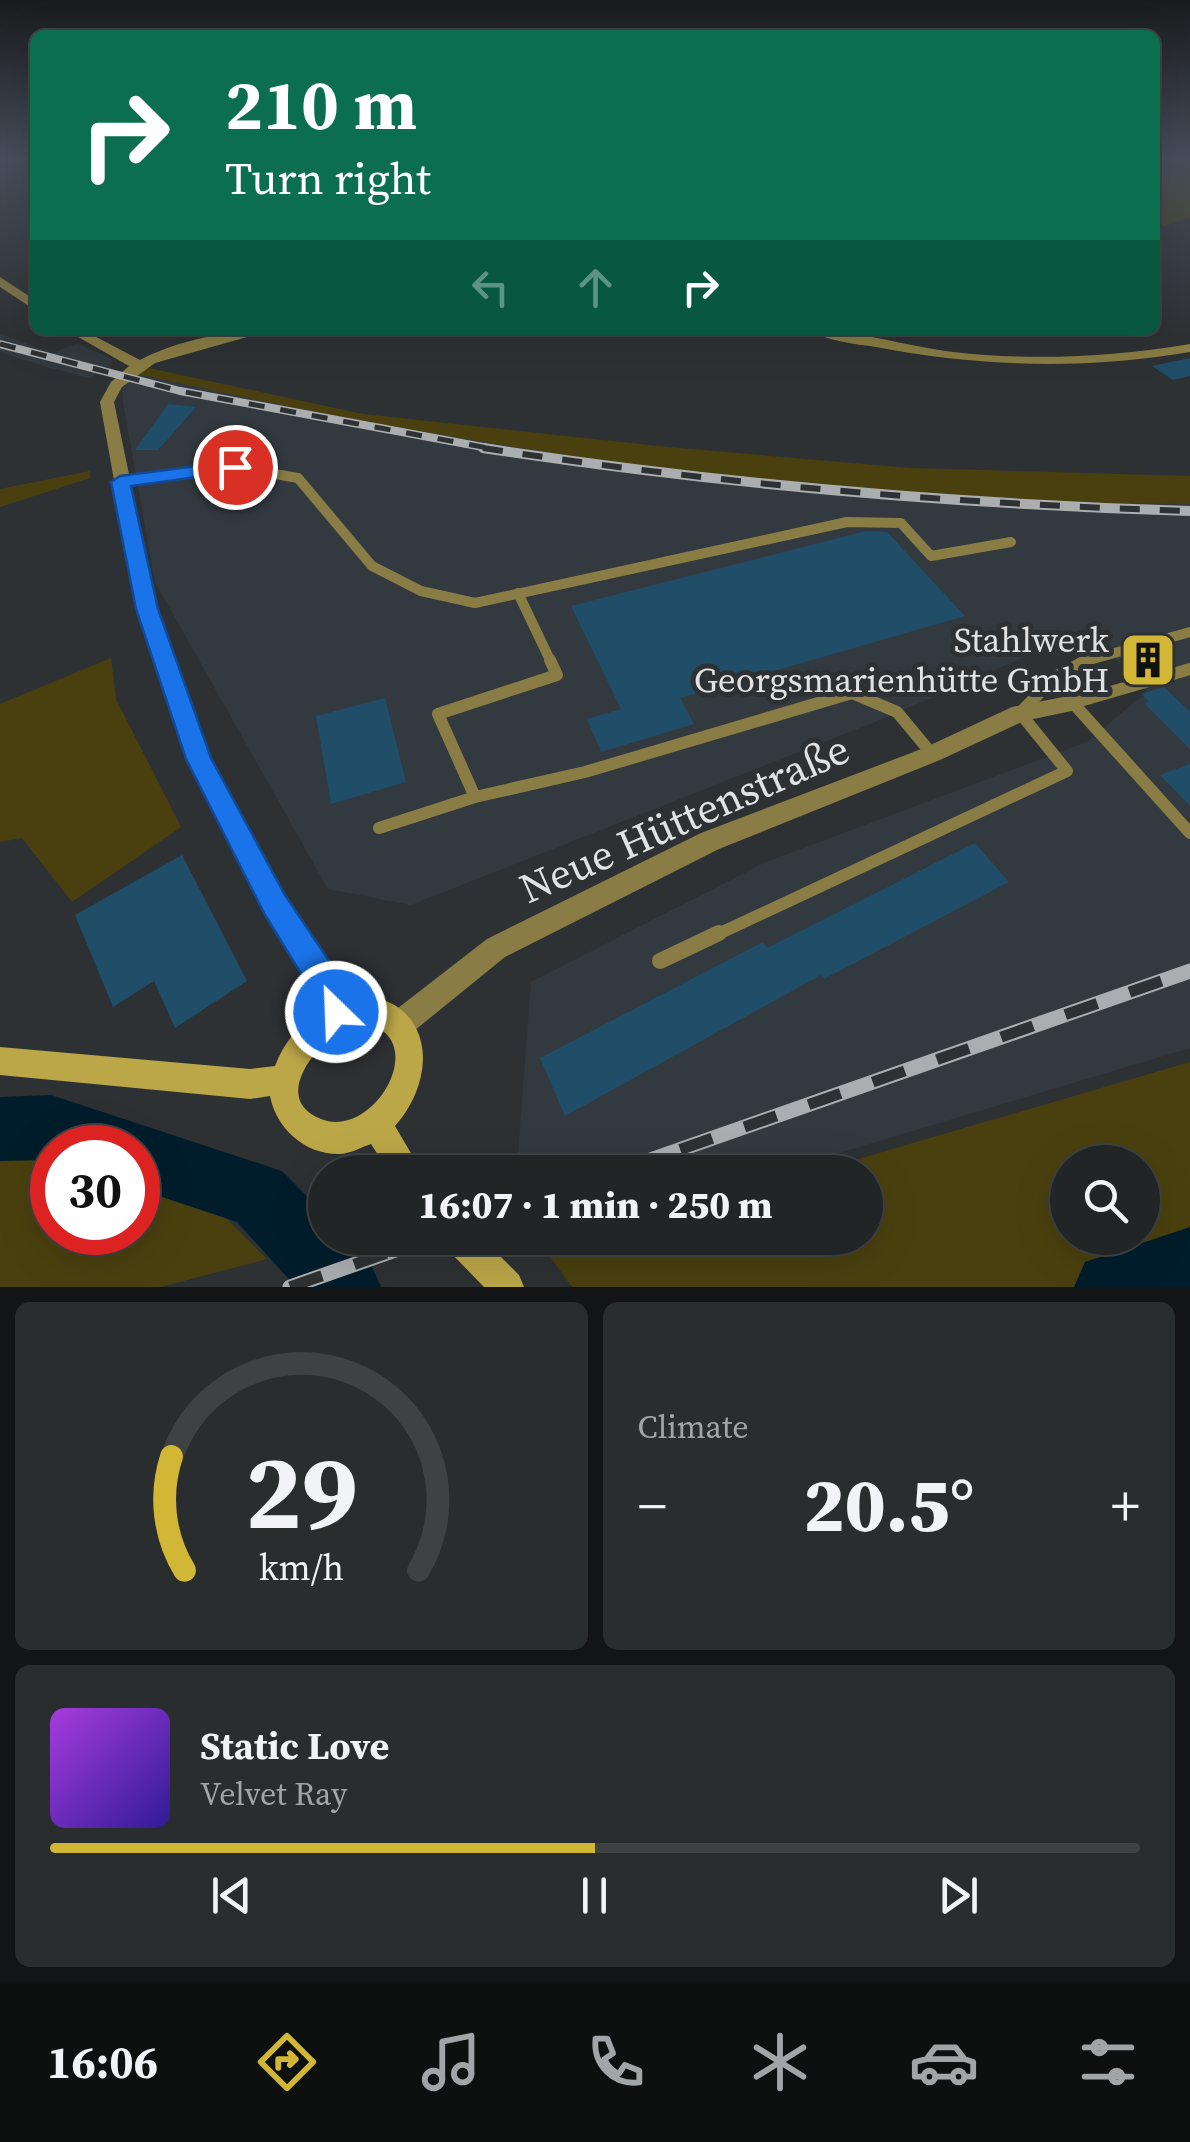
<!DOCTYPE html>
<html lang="en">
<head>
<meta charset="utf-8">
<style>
	body { margin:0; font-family:"Source Serif 4",serif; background:#2a2d2e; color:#f1f3f6; height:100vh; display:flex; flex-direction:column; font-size:38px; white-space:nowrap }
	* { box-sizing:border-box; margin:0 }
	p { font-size:32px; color:#a2a5a7 }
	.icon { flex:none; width:55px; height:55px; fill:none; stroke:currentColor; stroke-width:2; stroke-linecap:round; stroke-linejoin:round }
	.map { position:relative; height:1287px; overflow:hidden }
	.sheet { display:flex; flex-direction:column; gap:15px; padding:15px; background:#131415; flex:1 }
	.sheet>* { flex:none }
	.guide { position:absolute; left:30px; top:30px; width:1130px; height:305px; border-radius:15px; box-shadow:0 10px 40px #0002,0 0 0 2px #3f4243; background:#0b6e4f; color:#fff; overflow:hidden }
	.fabs { position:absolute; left:1050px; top:1145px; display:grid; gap:20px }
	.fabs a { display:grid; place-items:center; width:110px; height:110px; border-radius:50%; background:#222526; box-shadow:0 10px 40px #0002,0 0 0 2px #3f4243; font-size:50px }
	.speed { position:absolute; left:30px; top:1125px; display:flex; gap:20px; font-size:50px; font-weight:700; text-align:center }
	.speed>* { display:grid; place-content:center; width:130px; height:130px; border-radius:50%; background:#222526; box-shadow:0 10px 40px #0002,0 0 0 2px #3f4243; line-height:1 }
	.speed .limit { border:15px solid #d22; background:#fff; color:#111 }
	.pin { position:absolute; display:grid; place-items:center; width:85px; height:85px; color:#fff; margin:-42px; border:5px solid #fff; border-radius:50%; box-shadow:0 2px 10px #0007 }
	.me { position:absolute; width:110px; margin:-55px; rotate:336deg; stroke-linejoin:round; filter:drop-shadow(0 0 8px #0008) }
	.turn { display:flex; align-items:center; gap:35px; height:210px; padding:0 30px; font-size:45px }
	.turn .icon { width:130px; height:130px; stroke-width:2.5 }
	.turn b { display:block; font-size:70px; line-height:85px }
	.lanes { display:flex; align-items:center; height:95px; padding:0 30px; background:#0003; justify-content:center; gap:50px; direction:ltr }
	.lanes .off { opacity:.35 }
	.big { font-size:75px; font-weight:800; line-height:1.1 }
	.sheet .card { flex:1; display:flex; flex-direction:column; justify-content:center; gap:15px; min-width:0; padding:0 35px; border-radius:15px; background:#2a2d2e }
	.sheet .dial { align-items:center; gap:0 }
	.dial svg { height:260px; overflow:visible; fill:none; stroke:#3f4243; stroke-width:7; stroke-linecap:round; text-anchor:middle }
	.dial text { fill:#f1f3f6; stroke:none }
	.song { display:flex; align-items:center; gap:30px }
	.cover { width:120px; height:120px; border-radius:15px; background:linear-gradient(135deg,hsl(280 70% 55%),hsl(250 70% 35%)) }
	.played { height:10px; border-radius:5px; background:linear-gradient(90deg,#d2b736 50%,#3f4243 50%) }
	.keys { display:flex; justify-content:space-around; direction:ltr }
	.heat { display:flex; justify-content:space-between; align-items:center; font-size:55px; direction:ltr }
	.sheet .tiles { flex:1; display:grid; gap:15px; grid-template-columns:1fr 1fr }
	.card:last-child { grid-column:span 2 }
	.trip { position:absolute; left:308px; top:1155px; width:575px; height:100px; border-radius:50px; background:#222526; box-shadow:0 10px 40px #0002,0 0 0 2px #3f4243; font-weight:800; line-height:100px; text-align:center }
	.tab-bar { display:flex; height:160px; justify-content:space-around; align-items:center; background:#0e0f0f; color:#a2a5a7 }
	.tab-bar .icon { width:70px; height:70px }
	.tab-bar .on { color:#d2b736 }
	.tab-bar b { font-size:45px; color:#f1f3f6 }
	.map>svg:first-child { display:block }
	.built { fill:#323a40 }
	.green { fill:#4a400f; fill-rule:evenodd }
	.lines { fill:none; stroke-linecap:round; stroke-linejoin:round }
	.river { fill:#011d2c; fill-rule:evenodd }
	.building { fill:#204e69 }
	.lane-far2 { stroke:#897c44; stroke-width:10 }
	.lane-far1 { stroke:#897c44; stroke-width:12 }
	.lane { stroke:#897c44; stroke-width:16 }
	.street { fill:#897c44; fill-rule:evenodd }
	.secondary { fill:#bca748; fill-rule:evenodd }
	.rail-far2-casing { stroke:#abaeb0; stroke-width:8 }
	.rail-far1-casing { stroke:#abaeb0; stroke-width:10 }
	.rail-casing { stroke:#abaeb0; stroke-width:15 }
	.rail-far2 { stroke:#2e3133; stroke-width:5; stroke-dasharray:16; stroke-linecap:butt }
	.rail-far1 { stroke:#2e3133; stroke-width:6; stroke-dasharray:20; stroke-linecap:butt }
	.rail { stroke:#2e3133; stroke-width:11; stroke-dasharray:34; stroke-linecap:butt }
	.route { fill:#1a73e8; stroke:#114b97; stroke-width:2.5 }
	.labels { text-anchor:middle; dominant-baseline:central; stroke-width:10; stroke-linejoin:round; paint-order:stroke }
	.poi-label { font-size:35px; fill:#e0e2e4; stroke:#2e3133; text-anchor:end }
	.near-street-label { font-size:42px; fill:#e0e2e4; stroke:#2e3133 }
</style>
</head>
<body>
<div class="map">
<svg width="1190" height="1287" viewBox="0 0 1190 1287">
	<rect width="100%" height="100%" fill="#2e3133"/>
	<path class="built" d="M0 334 53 353 77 343 112 359V364L90 378 50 368 0 352Z
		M134 373 429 433 941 492 1190 504V1048L775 1172H507L517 1169 531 982 766 862 1087 742 1138 699 1150 694 1087 630 875 722 411 905 328 889 155 582 123 402 122 387Z"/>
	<path class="green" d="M1155 157H1190V218L1159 227 1155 225Z
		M144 367 363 414 668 447 910 468 1190 476V504C835 503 479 452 134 373Z
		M90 471V478L0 507V489Z
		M111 658 116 699 181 827 72 902 22 838 0 842V704Z
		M1190 1062V1287H572L546 1251 593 1238H865V1172H814ZM1142 1162V1238H1068V1162Z
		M40 1152 52 1155V1232H138V1181L213 1205 267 1259 161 1287H0V1153Z"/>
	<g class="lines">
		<path class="river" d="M51 1095 282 1171 325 1215V1238H347L370 1262 381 1287H296L237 1222 138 1189V1148H52V1160L0 1161V1097Z
			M1190 1227V1287H1074L1085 1262Z"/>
	</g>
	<path class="building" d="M1190 358V376L1173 380 1152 366Z
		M168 404 196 407 158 450H135Z
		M866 531 887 532 965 616 680 698 694 724 601 752 587 719 621 709 571 606Z
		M1164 687 1190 712V749L1144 703 1149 701 1141 694Z
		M385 698 406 782 331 804 316 716Z
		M1190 764V806L1160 775Z
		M975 843 1009 882 824 979 821 975 565 1116 540 1058 763 942 767 948Z
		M182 855 247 981 175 1028 154 981 113 1007 75 915Z"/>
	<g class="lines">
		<path class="lane-far2" d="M120 482 235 467 298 478 372 566 421 591 475 603 847 522 901 523 931 556 1011 542
			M518 593 551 662
			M1082 662 1190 632"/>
		<path class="lane-far1" d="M1190 669 1073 703 1190 833
			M475 797 585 772 852 693 897 712 932 754
			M379 828 475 797 438 714 557 675 550 660
			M714 936 1067 771 1020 713 1055 677 1087 660"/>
		<path class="lane" d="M660 961 719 933"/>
		<path class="street" d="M0 277 35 300V310L0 287Z
			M66 330H83L140 360C178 340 229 330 272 330L155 363 122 387 114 402 157 609 210 758 284 897 336 975 349 1012 345 1022 335 1026 325 1022 314 992 266 913 188 759 137 609 100 402 111 382 129 366Z
			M809 330C857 330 905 346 953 352 1033 361 1111 357 1190 344V352C1084 370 981 367 876 347 855 344 827 341 809 330Z
			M1073 695 1081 697 1084 703 1081 709 1024 721 940 760 719 849 505 957 409 1035 399 1039 389 1035 385 1025 389 1015 487 939 701 833 924 748 1012 707Z"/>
		<path class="secondary" d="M355 993C369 997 388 999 399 1008 438 1038 424 1094 395 1126L422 1172H389L371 1144C362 1147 349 1154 340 1154 305 1155 276 1128 270 1096L250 1099 0 1075V1047L250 1069 275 1066C290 1027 318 1008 355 993ZM355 1021C362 1023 371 1024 378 1028 424 1052 370 1139 321 1119 266 1097 324 1035 355 1021Z
			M444 1238H482L519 1275 524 1287H484L448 1250Z"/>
		<g class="rail-far2-casing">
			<path id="rail-far2" d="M0 344 180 391 499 450"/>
		</g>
		<g class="rail-far1-casing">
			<path id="rail-far1" d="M483 448C718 484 953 504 1190 511"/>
		</g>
		<g class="rail-casing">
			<path id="rail" d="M616 1172 1190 971
				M290 1287 430 1238"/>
		</g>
		<use href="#rail-far2" class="rail-far2"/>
		<use href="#rail-far1" class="rail-far1"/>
		<use href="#rail" class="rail"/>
	</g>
	<linearGradient id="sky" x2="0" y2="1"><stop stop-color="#191b1c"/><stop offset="0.47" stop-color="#464e5b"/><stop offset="1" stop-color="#464e5b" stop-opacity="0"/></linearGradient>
	<rect width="1190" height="337" fill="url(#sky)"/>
	<path class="route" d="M235 461 241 463V471L131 486 158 609 211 758 285 895 338 974 351 1012 347 1024 336 1028 324 1024 313 993 265 915 186 759 136 609 111 482 120 476Z"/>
	<defs>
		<g id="building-square" transform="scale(2.875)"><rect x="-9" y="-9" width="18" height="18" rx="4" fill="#d2b736" stroke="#2e3133"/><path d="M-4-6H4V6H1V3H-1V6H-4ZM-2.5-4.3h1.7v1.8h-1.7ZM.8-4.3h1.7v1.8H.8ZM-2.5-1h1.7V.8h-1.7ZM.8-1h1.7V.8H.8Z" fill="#111"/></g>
	</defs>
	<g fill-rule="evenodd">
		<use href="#building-square" x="1148" y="660"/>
	</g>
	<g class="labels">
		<g class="poi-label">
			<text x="1109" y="640">Stahlwerk<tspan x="1109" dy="40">Georgsmarienhütte GmbH</tspan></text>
		</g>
		<g class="near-street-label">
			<text transform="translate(684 818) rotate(-24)">Neue Hüttenstraße</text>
		</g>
	</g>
</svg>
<div class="fabs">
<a><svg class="icon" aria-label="search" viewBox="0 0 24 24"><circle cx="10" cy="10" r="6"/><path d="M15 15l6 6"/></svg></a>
</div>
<div class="speed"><div class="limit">30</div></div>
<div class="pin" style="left:235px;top:467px;background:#d93025"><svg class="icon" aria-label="arrive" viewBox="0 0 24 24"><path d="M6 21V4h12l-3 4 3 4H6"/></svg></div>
<svg class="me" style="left:336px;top:1012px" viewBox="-20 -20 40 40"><circle r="17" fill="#1a73e8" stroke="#fff" stroke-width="3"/><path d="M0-11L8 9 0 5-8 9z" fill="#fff"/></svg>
<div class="trip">16:07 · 1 min · 250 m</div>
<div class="guide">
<div class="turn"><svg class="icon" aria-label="right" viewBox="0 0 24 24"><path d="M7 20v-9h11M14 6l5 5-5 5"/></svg><div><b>210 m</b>Turn right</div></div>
<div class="lanes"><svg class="icon off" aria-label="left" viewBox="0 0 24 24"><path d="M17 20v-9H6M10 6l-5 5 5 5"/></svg><svg class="icon off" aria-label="ahead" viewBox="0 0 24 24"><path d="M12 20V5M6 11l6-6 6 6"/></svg><svg class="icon" aria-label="right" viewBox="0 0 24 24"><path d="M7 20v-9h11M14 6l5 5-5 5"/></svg></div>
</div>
</div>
<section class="sheet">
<div class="tiles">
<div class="card dial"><svg viewBox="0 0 100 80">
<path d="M14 69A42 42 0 1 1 86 69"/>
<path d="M14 69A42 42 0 0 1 10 34" stroke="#d2b736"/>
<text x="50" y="56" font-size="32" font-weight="700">29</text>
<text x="50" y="72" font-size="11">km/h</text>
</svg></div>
<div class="card"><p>Climate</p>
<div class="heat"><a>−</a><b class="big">20.5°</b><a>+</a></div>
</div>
<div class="card">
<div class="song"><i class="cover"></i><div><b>Static Love</b><p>Velvet Ray</p></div></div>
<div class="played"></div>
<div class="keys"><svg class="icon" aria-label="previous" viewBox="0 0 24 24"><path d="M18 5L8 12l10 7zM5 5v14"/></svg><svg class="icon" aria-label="pause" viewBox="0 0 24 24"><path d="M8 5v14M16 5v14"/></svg><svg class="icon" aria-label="next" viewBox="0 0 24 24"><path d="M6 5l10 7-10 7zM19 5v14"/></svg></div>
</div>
</div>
</section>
<nav class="tab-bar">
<b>16:06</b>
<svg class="icon on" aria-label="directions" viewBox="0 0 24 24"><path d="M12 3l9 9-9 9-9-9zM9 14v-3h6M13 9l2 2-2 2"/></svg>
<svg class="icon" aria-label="music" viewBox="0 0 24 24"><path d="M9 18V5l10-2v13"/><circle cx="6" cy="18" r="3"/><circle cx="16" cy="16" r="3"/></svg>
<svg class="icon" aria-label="phone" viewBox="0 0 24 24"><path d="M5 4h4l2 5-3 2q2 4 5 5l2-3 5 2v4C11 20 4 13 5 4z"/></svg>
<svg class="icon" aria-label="climate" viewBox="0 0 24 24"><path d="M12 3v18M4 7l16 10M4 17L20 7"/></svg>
<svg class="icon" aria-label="car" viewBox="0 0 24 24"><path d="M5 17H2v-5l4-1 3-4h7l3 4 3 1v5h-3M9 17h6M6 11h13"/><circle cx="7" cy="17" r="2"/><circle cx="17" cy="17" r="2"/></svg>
<svg class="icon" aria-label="filters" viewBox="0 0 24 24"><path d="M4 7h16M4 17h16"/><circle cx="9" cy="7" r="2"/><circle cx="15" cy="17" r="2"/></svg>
</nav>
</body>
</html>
